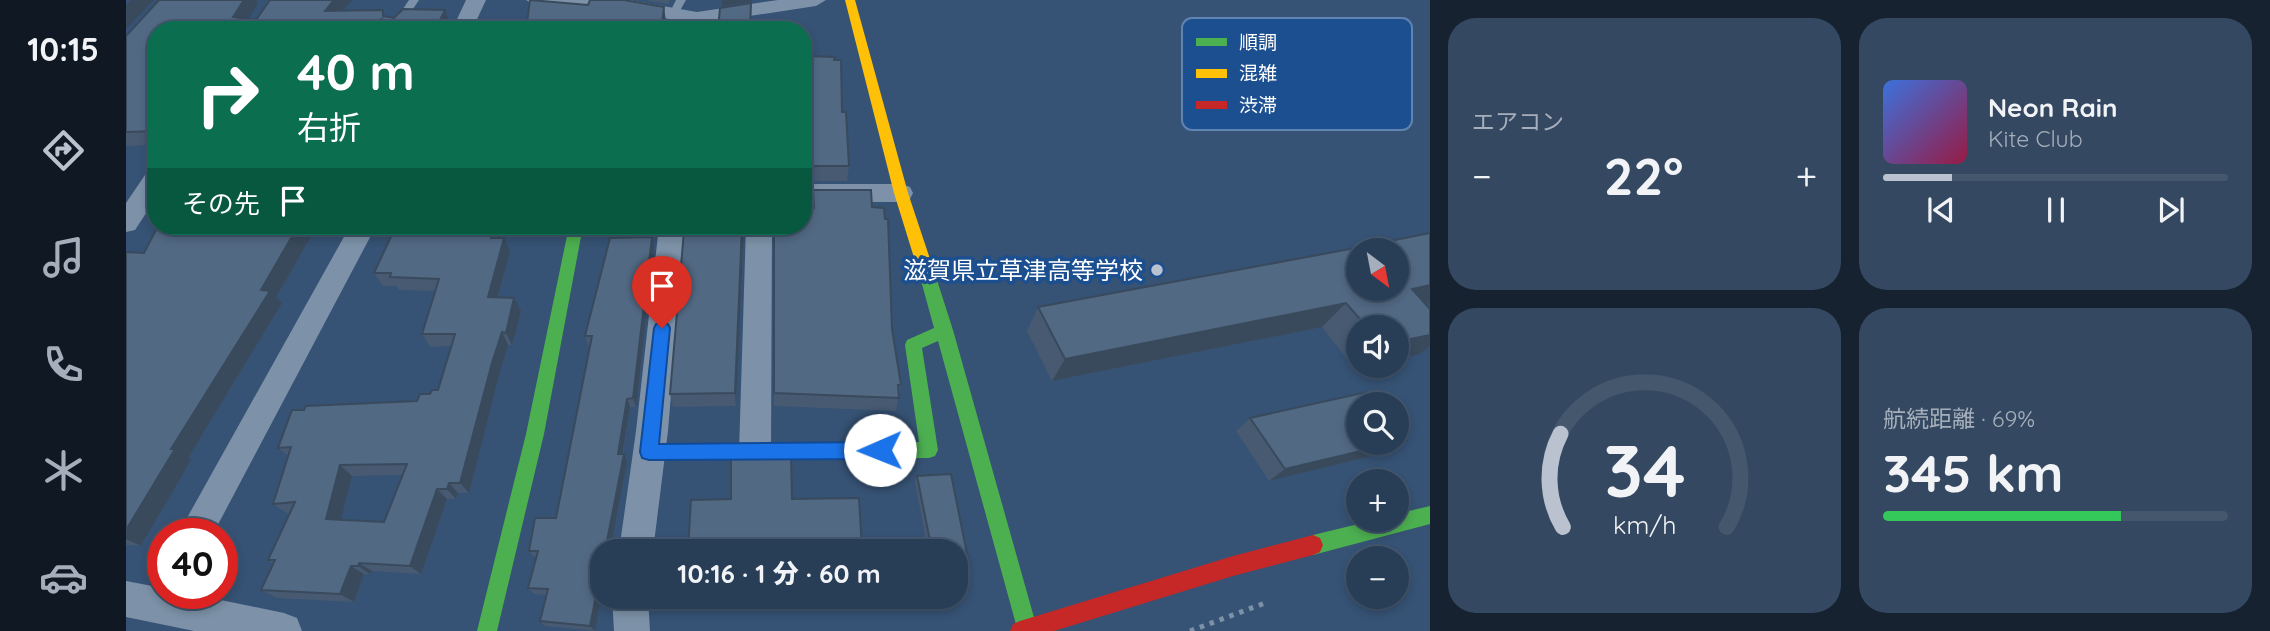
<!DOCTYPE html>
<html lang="ja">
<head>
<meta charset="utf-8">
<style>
	body { margin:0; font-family:Quicksand,"Noto Sans JP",sans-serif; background:#344961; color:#f1f3f6; height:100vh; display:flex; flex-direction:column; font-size:26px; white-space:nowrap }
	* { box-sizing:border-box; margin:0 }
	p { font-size:23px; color:#a5aeba }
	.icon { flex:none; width:38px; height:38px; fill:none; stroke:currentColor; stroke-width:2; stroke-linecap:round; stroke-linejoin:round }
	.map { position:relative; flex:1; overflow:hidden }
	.drawer { display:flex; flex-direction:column; gap:18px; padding:18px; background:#162230; width:840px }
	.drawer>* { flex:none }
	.hud { position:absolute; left:21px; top:21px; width:665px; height:214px; border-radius:28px; box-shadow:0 4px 10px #0003,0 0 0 2px #44576d; background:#0b6e4f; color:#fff; overflow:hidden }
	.needle { width:46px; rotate:148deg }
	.controls { position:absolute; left:1220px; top:238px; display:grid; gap:14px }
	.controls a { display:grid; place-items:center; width:63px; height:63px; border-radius:50%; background:#283e57; box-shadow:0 4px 10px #0003,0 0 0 2px #44576d; font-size:35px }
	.speed { position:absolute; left:21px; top:518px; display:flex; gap:14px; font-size:35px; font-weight:700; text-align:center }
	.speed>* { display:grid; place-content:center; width:91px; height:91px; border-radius:50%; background:#283e57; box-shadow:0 4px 10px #0003,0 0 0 2px #44576d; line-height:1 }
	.speed .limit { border:10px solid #d22; background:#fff; color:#111 }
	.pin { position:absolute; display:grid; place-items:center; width:60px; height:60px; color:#fff; margin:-72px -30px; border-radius:50% 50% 50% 0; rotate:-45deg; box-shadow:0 0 7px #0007 }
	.pin .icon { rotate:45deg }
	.me { position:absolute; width:77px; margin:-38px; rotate:269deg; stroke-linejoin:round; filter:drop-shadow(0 0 5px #0008) }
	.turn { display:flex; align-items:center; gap:24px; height:147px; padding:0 35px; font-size:32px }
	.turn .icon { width:91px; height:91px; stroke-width:2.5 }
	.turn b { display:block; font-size:49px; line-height:60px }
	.then { display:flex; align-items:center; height:66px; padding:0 35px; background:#0003; gap:14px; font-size:26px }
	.big { font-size:52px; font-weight:800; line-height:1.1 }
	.drawer .tile { flex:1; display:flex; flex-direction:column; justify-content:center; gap:10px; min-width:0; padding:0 24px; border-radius:28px; background:#344961 }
	.drawer .dial { align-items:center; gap:0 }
	.dial svg { height:182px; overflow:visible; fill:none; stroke:#44576d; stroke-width:7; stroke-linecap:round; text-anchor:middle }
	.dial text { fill:#f1f3f6; stroke:none }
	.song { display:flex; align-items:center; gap:21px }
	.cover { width:84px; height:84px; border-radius:10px; background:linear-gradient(135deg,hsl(220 70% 55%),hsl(340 70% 35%)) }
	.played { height:7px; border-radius:4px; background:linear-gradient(90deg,#b9c2ce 20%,#44576d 20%) }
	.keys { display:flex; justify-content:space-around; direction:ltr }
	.heat { display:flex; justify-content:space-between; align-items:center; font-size:38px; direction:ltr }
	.charge { height:10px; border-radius:5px; background:linear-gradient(90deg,#34c759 69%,#44576d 0) }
	.drawer .tiles { flex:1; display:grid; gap:18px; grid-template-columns:repeat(2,1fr) }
	.trip { position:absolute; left:464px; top:539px; width:378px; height:70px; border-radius:28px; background:#283e57; box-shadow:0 4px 10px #0003,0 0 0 2px #44576d; font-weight:800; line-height:70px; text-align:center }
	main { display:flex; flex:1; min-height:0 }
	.dock { display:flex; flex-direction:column; width:126px; justify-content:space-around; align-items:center; background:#101923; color:#a5aeba }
	.dock .icon { width:49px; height:49px }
	.dock .active { color:#b9c2ce }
	.dock b { font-size:32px; color:#f1f3f6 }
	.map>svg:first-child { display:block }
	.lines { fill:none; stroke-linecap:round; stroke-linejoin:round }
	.path { stroke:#7d92a8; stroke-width:5; stroke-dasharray:4.5 6; stroke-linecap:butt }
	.lane { fill:#7d92a8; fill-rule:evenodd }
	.street { fill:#7d92a8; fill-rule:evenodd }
	.fast { fill:#4caf50; fill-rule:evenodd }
	.slow { fill:#ffc107; fill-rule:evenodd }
	.jam { fill:#c62828; fill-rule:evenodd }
	.wall { fill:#475a72; fill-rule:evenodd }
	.shaded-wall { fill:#394a5c }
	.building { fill:#526984; stroke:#394a5c; stroke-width:2; fill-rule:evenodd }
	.route { fill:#1a73e8; stroke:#114b97; stroke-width:2 }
	.poi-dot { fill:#b9c2ce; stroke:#1b4f8f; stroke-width:2.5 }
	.labels { text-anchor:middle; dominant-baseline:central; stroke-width:7; stroke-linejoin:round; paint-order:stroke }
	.poi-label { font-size:24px; fill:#fff; stroke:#1b4f8f; text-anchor:end }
	.key { fill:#1b4f8f; stroke:#5f84b1; stroke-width:2 }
	.key-label { font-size:19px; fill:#fff }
</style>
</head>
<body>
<main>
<nav class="dock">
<b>10:15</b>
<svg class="icon active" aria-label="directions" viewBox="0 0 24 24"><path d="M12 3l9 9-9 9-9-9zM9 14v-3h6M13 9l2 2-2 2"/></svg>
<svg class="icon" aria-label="music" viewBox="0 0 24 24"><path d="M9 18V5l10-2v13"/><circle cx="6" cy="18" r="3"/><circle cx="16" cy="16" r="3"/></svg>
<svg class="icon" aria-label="phone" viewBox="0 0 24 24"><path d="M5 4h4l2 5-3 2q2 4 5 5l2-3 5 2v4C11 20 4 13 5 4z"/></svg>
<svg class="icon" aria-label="climate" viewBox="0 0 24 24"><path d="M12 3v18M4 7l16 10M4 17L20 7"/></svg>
<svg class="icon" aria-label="car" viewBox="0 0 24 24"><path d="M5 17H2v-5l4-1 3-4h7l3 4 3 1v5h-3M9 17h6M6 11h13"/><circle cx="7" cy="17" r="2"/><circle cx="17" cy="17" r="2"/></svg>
</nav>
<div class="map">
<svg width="1304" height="631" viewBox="0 0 1304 631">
	<rect width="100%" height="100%" fill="#365274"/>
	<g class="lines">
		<path class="path" d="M1064 631 1139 603"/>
		<path class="lane" d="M283 0H293L275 27H267L266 25Z
			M550 0H560L552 14 549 15 544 12Z"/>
		<path class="street" d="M340 0H360L346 30H326Z
			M400 0H503L571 12 652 0H700L690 6 571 24 493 10 410 6Z
			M30 170V198L9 230 0 232V203L21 172Z
			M677 184H775L784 187 787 193 784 199 775 202H677Z
			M224 226H250L87 534H52Z
			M533 226H559L542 431 527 551H493L510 431Z
			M620 226H646L645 452 640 462 629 467 618 462 613 452Z
			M0 581 37 588V593H61L158 613 171 618 176 631H68L0 617Z
			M486 597H522L524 631H488Z"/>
		<path class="fast" d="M443 226H457L418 434 371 631H351L400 434Z
			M802 271 810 277 827 330 911 628 910 631H892L891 628 812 341 796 348 812 450 809 456 803 458 523 460 517 458 514 452 517 446 523 444 793 442 779 345 781 340 808 328 794 277Z
			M1304 506V524L1187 555 1180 552 1177 545 1180 538 1187 535 1249 520H1270V514Z"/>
		<path class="slow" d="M719 0H729L782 193 810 277 802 283 794 277 768 193Z"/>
		<path class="jam" d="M1187 535 1194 538 1197 545 1194 552 1187 555 1107 576 928 631H884L887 624 894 621 1107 556Z"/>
	</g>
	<path class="wall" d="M518 0H543V4Z
		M132 3 122 19 130 20 217 11 324 24 321 30H30V145L0 146V36Z
		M677 59 716 112 723 166 721 181H686L685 112H677Z
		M687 190 746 207 775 385 770 411 648 406V226L687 208Z
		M32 226H191L150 297 156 303 62 458 65 460 15 546 0 545V252L18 253Z
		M270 226H339L337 233 369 238 384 252 372 297 395 311 386 345H382L373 375 343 493H332L330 499H321L295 574 246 571 244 574H238L228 602 151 598 135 590 147 564 142 560 163 514H162L147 504 162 456 152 448 178 410 291 401 312 390 325 346 304 347 296 334 309 291 273 290 270 286H257L248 273ZM277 475 258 522 215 520 226 476Z
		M618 226 610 406 547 407 544 394 562 231Z
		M1304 233V303L1300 304 1304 309V346L1294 354 1270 327H1232V366H1237L1228 368 1196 327 926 381 901 331 912 307 1224 249Z
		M528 247 510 407H504L497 454 501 462 484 551H476V592L469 631 419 626 414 621 420 595 408 594 402 588 411 557H408L403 551 430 518 464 345H462L459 336Z
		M1124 418 1280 440 1261 452 1143 481 1110 431Z
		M791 476 843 564 840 570H830V551H802L789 482Z"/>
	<path class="shaded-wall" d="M5 0H28L0 29V5Z
		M118 0H130L132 3 116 30 107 17Z
		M208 0H226L206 24 199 11Z
		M596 0H626V1L596 6Z
		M538 7 540 21 539 30H535Z
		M319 10 324 24 321 30H309Z
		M256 19 261 30H228Z
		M172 226H191L150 297 156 303 62 458 65 460 15 546 0 539V530L135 290Z
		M327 226H339L332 246 324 232Z
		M616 226H618L610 406 609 393Z
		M526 237 528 247 510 407 507 398Z
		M378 238 384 252 368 310 362 297Z
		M1304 285V303L1258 313 1286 289Z
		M388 298 395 311 386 345 380 333Z
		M1220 303 1196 327 926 381 939 359Z
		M376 332 382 345 373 375 343 493 334 483 366 363Z
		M1304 335V346L1294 354 1270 359V342Z
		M501 399 504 407 495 462 492 454Z
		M1280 440 1261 452 1143 481 1159 469Z
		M498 454 501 462 484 551H479Z
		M214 465 226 476 213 528 200 519Z
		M323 483 332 493 330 499 321 489Z
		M311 489 321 499 295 574 284 566Z
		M233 563 246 571 244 574 232 566Z
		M225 566 238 574 228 602 214 594Z
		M476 566V592L469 631 464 626Z"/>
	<path class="building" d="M33 0H118L107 17 130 20 144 0H208L199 11 257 10V16L268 18 277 9 319 10 309 30H253L256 19 228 30H30V131L0 132V36Z
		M404 0 462 5 464 0H498L538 7 535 30H400Z
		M625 3 624 30H592L594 8Z
		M678 56 709 57 708 60H715L716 112H720L723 166H687L686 97H677Z
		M687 190H745L746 207 758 208 759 219H762L766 329 775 385H772L773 398 648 393V226H677V208H688Z
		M32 226H172L135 290 144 291 45 449H49L0 530V252L18 253Z
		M270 226H327L324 232 366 233 365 238H378L362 297 388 298 380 333 376 332 366 363 334 483H323L321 489H311L284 566 233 563 232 566H225L214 594 135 590 149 560H142L169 502 147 504 165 447 152 448 166 410H178L180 406 291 401 294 394H304L306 390H312L329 334H296L313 279 264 277 265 273H248ZM281 464 258 522 200 519 214 465Z
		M563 226H616L609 393 544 394 558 231H562Z
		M1304 233V285L1286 289 1304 309V335L1270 342V327H1241L1220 303 939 359 912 307 1224 249ZM1232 250H1270V289H1232Z
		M526 237 507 398 501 399 492 454H498L479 551H476V566L464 626 414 621 422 589 402 588 412 551H403L409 518H430L466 336H459L484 238Z
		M1241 392 1251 404H1232V443H1269L1159 469 1124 418Z
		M1270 428 1280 440 1270 442Z
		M605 458H665L666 499 733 498 736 551H562L565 500 605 499Z
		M825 474 843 564 830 566V551H806L791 476Z"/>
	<path class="route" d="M536 322 542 324 544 328 533 444 754 442 760 445 763 450 760 456 754 459 523 460 516 458 514 452 528 328 530 324Z"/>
	<circle class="poi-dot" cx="1031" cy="270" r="7"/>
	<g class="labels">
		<g class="poi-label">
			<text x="1017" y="270">滋賀県立草津高等学校</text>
		</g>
	</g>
	<rect x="1056" y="18" width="230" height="112" rx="10" class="key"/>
	<rect x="1070" y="38" width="31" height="8" fill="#4caf50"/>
	<rect x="1070" y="69" width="31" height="9" fill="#ffc107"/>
	<rect x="1070" y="101" width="31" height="8" fill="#c62828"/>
	<g class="key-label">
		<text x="1113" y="49">順調</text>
		<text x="1113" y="80">混雑</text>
		<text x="1113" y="112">渋滞</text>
	</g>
</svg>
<div class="controls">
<a><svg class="needle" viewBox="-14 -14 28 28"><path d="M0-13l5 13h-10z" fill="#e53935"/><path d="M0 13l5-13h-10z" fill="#a5aeba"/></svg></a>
<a><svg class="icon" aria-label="sound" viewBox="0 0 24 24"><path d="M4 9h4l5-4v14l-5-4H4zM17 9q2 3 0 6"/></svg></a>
<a><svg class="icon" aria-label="search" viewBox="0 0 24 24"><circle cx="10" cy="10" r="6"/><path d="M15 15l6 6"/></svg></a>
<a>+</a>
<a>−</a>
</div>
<div class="speed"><div class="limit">40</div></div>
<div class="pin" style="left:536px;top:328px;background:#d93025"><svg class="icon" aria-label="arrive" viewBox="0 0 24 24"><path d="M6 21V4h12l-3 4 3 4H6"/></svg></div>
<svg class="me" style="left:754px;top:450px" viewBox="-20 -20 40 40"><circle r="19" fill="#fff"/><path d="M0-13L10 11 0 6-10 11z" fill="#1a73e8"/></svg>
<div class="trip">10:16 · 1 分 · 60 m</div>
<div class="hud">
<div class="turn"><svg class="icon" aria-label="right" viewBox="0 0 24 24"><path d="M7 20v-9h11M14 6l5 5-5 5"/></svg><div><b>40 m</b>右折</div></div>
<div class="then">その先<svg class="icon" aria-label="arrive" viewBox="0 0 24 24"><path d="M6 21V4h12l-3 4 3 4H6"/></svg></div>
</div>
</div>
<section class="drawer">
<div class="tiles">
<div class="tile"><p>エアコン</p>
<div class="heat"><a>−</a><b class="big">22°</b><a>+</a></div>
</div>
<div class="tile">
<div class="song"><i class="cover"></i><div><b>Neon Rain</b><p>Kite Club</p></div></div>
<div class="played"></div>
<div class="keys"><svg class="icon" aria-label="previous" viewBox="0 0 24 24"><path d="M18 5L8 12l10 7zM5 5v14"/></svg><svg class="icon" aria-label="pause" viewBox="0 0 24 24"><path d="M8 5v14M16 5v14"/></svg><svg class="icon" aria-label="next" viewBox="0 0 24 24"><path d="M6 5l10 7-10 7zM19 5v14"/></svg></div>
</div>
<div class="tile dial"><svg viewBox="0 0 100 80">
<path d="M14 69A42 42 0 1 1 86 69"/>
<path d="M14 69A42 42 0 0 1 13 28" stroke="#b9c2ce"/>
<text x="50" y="56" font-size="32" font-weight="700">34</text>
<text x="50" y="72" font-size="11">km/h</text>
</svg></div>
<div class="tile"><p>航続距離 · 69%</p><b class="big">345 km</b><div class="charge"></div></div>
</div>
</section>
</main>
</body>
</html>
